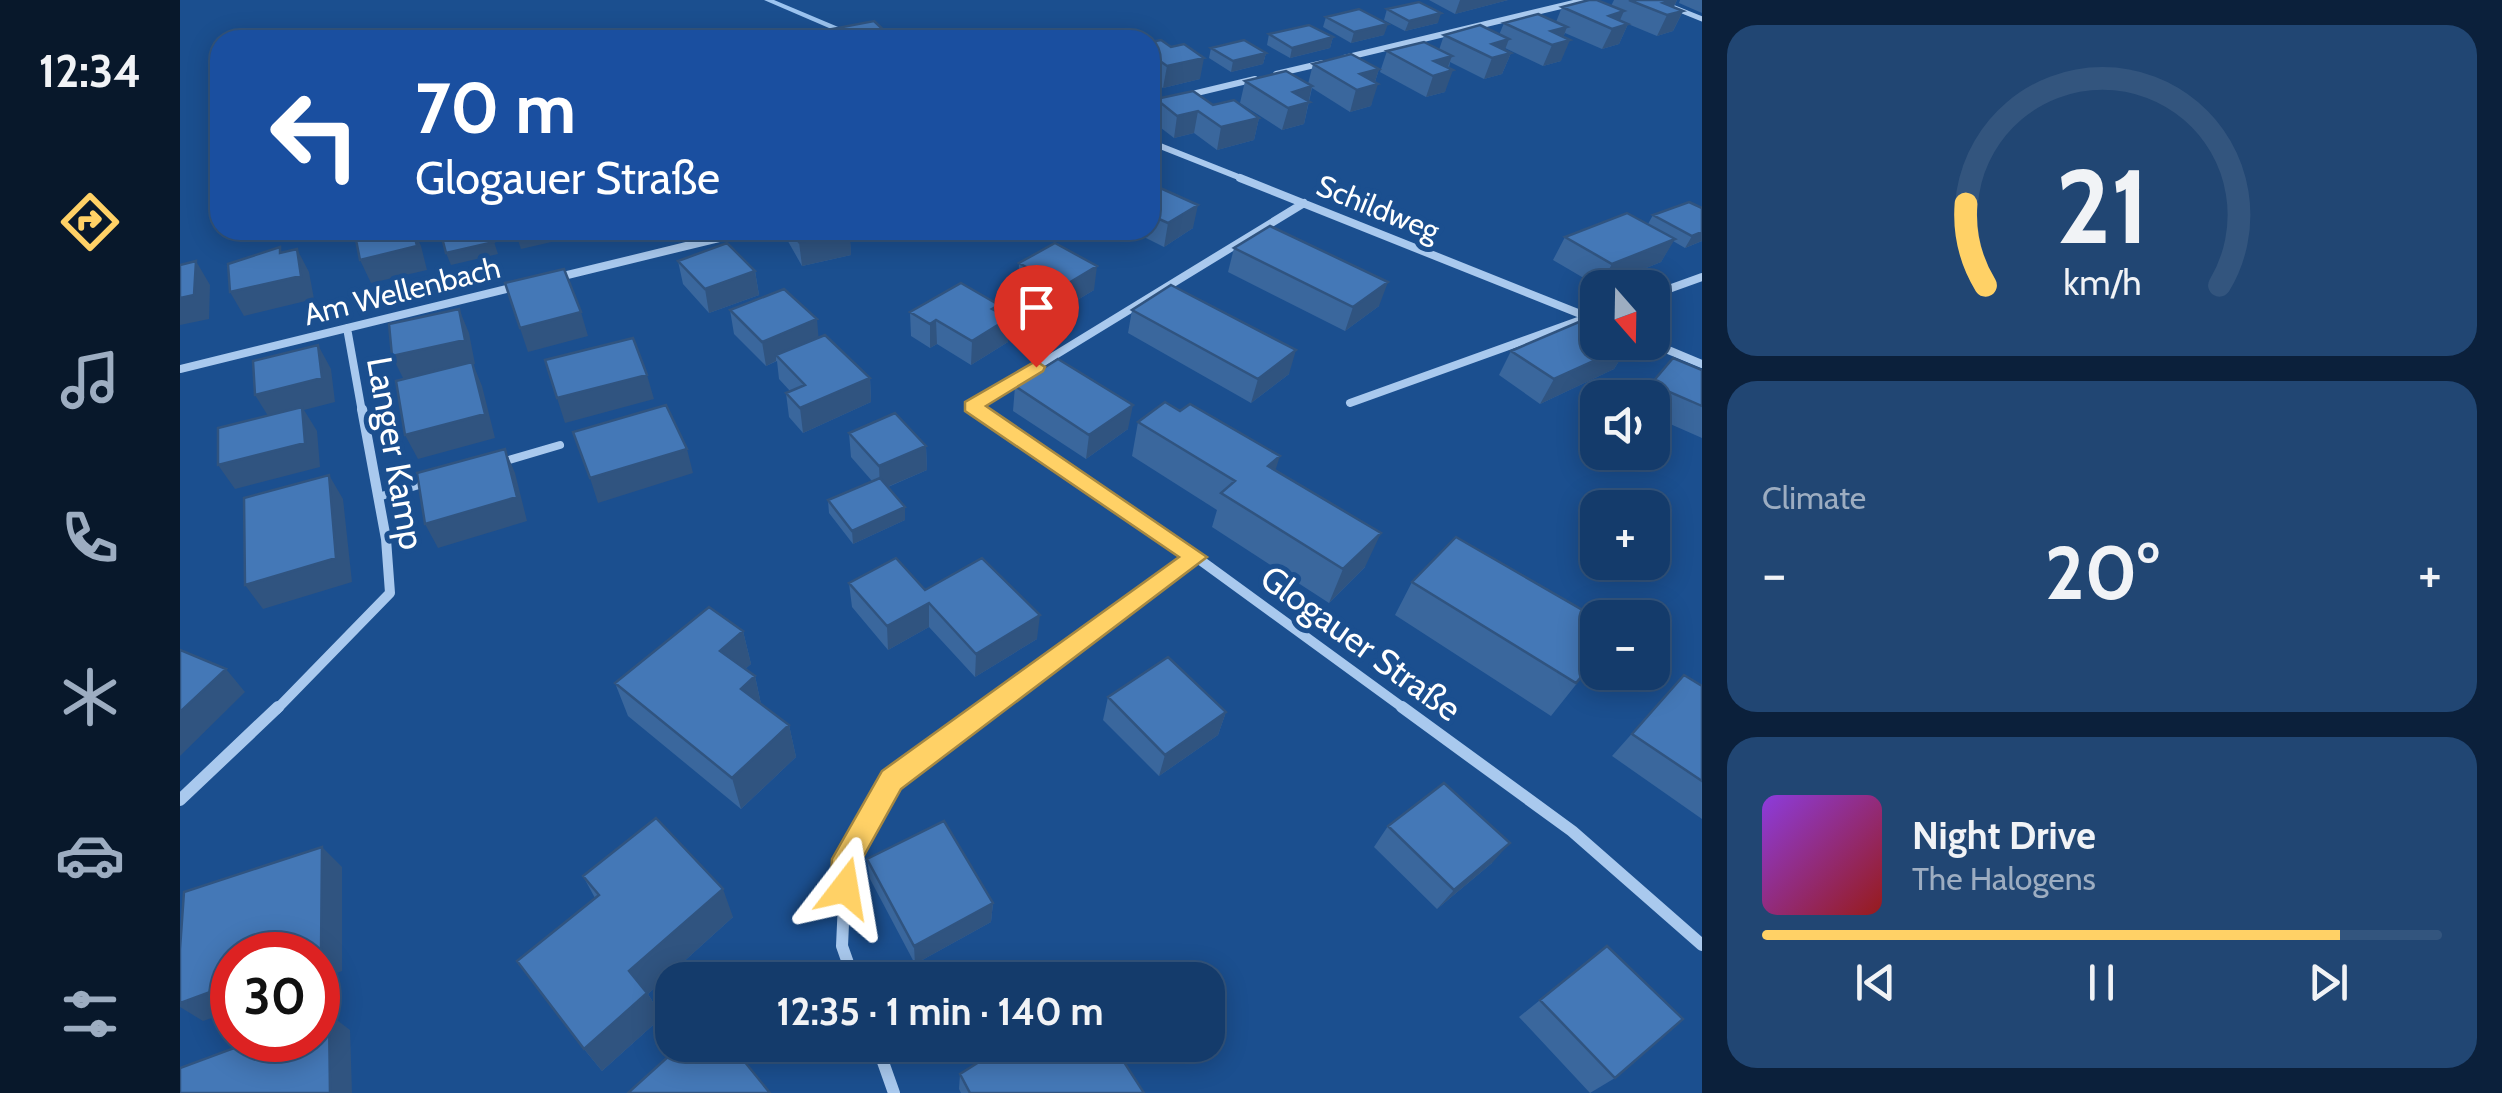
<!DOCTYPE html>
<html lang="en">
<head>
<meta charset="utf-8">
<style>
	body { margin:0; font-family:Cabin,sans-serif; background:#214673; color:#f1f3f6; height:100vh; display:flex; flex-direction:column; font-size:38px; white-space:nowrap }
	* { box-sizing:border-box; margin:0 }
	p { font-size:32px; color:#9dadc1 }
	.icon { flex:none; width:55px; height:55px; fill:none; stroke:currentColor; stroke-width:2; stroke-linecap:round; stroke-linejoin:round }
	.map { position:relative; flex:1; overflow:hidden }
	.drawer { display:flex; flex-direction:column; gap:25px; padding:25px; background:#0b203b; width:800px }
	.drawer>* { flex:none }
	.hud { position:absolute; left:30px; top:30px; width:950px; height:210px; border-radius:30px; box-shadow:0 5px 25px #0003,0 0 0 2px #33557e; background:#1a4fa0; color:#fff; overflow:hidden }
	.needle { width:65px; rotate:160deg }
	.tools { position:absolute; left:1400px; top:270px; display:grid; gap:20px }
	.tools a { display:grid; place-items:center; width:90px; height:90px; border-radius:20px; background:#143b6b; box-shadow:0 5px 25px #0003,0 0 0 2px #33557e; font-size:50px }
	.speed { position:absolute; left:30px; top:932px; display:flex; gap:20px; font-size:50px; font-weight:700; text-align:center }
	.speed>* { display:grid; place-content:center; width:130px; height:130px; border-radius:50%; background:#143b6b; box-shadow:0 5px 25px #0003,0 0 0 2px #33557e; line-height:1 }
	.speed .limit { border:15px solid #d22; background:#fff; color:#111 }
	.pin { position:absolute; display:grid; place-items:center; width:85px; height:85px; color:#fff; margin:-102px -42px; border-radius:50% 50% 50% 0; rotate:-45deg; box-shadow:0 0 10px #0007 }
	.pin .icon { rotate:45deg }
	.me { position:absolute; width:110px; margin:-55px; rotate:14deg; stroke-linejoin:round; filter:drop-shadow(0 0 8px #0008) }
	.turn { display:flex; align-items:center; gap:35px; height:210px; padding:0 40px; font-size:45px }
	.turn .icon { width:130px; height:130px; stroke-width:2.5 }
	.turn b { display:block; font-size:70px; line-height:85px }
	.big { font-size:75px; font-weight:700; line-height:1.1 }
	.drawer .card { flex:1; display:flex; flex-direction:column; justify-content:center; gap:15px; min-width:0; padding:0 35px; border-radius:30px; background:#214673 }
	.drawer .dial { align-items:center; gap:0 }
	.dial svg { height:260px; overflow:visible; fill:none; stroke:#33557e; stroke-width:7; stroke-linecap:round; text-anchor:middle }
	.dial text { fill:#f1f3f6; stroke:none }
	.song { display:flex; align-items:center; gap:30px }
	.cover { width:120px; height:120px; border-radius:15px; background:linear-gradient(135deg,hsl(270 70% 55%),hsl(0 70% 35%)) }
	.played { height:10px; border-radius:5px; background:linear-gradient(90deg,#ffd166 85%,#33557e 85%) }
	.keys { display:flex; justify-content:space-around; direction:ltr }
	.heat { display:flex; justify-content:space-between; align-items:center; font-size:55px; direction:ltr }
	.trip { position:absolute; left:475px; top:962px; width:570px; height:100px; border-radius:30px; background:#143b6b; box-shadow:0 5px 25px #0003,0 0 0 2px #33557e; font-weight:700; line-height:100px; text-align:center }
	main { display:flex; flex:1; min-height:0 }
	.dock { display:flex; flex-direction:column; width:180px; justify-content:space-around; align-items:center; background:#08182b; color:#9dadc1 }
	.dock .icon { width:70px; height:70px }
	.dock .on { color:#ffd166 }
	.dock b { font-size:45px; color:#f1f3f6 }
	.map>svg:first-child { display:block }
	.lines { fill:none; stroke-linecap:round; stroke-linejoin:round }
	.stream { fill:#9cc4f0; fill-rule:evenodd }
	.lane-far1 { stroke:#a9c9ee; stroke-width:5 }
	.lane { stroke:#a9c9ee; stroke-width:8 }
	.street-far3 { stroke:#a9c9ee; stroke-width:6 }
	.street-far2 { stroke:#a9c9ee; stroke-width:8 }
	.street-far1 { stroke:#a9c9ee; stroke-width:10 }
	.street { stroke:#a9c9ee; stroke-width:12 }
	.wall { fill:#3a679d }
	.shaded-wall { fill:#305480 }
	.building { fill:#4478b7; stroke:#305480; stroke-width:2.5 }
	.route { fill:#ffd166; stroke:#a68842; stroke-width:2.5 }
	.labels { text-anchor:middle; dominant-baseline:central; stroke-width:10; stroke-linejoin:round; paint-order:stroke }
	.far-street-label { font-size:30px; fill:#fff; stroke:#1b4f8f }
	.street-label { font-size:35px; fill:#fff; stroke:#1b4f8f }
</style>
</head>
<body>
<main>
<nav class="dock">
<b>12:34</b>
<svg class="icon on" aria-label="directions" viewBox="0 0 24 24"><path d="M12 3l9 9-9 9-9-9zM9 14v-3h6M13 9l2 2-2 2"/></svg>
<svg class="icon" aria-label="music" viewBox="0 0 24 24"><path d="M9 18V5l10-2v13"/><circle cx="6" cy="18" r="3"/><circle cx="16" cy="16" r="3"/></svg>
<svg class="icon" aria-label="phone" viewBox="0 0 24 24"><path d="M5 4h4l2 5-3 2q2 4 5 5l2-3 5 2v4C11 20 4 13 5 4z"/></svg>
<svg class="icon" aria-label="climate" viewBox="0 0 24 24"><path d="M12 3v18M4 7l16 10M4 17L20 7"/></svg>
<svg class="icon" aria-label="car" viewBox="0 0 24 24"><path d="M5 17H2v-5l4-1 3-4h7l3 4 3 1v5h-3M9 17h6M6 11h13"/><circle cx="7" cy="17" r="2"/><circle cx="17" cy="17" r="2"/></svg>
<svg class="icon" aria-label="filters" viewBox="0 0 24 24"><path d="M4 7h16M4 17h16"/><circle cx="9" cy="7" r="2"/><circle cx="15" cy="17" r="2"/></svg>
</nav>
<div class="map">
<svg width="1522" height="1093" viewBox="0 0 1522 1093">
	<rect width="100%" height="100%" fill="#1b4f8f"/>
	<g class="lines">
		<path class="stream" d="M584 0H594L663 29 656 31Z"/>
		<path class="lane-far1" d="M1475 0 1522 19"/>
		<path class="lane" d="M322 462 380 445
			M198 497 246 483"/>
		<path class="street-far3" d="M1164 58 1406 0
			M1096 74 1143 63
			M1004 96 1075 79
			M970 142 1066 180"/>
		<path class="street-far2" d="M1060 178 1418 321
			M375 278 572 230
			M1472 295 1522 277
			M167 328 182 412
			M1469 342 1522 364
			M0 369 339 286
			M1170 403 1412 316
			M800 412 792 406 1124 203"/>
		<path class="street-far1" d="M797 409 1016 557 1226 710
			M96 710 210 593 206 539 182 409
			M808 710 1016 557"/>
		<path class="street" d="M1222 707 1392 831 1522 945
			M0 800 98 707
			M674 980 662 946 666 859 712 780 811 707
			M697 1045 714 1093"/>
	</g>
	<path class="wall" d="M1249 0H1328L1275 14Z
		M1434 0H1497L1494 7 1503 11 1493 31 1477 36 1448 24 1439 44 1422 49 1385 33 1383 37 1381 61 1363 66 1325 48V50L1331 53 1322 74 1304 79 1270 62 1265 92 1246 97 1200 72 1207 51 1259 50 1264 35H1319L1324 23 1376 22 1382 7 1431 6Z
		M1500 0H1522V13L1499 3Z
		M1207 9 1258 23 1225 31 1204 20Z
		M1146 17 1204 35 1171 43 1143 27Z
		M1089 34 1153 37 1150 48 1110 58 1087 45Z
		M970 42 1020 79 983 88 970 78Z
		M1031 48 1086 53 1083 64 1051 72 1029 58Z
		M1133 64 1199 69 1195 82 1191 106 1170 112 1132 88 1124 124 1102 130 1060 103 1065 81 1128 84Z
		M976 99 1033 105 1079 118 1074 140 1037 150 1014 133 994 138 972 121Z
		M970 191 1013 228 984 247 950 230H970Z
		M1522 208V241L1505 248 1493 241 1481 262 1419 287 1373 260 1385 237 1468 224 1473 215Z
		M604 230H669L671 255 622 266 605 236Z
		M1054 248 1199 306 1165 331 1048 272Z
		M498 261 575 271 579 295 529 313 503 284Z
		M839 263 914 290 879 311 838 286Z
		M550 310 639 337 690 378 691 402 623 433 609 417 606 393 610 391 599 379 597 361 586 366 554 334Z
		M952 310 1109 374 1071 403 948 333Z
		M730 312H818L828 342 791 365 757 344 750 348 731 336Z
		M1449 345 1434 369 1360 404 1319 375 1331 351Z
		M1522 370V438L1472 416V398H1463L1471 384Z
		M835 386 948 429 906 459 833 411Z
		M958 422 1095 470 1185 567 1149 603 1032 527 1037 510 952 456Z
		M669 433 746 446 747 470 708 487 725 520 673 544 649 513 648 500 692 481 671 457Z
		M1232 582 1418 657 1371 716 1215 615Z
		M669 583 745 590 857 639 795 677 749 627 708 650 672 607Z
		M563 631 571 664 565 669 575 676 581 704 609 725 616 757 561 809 448 716 435 683Z
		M1504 675 1522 686V819L1432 756Z
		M928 697 1046 712 1038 735 979 776 923 720Z
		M1208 826 1312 863 1257 909 1194 847Z
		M687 859 813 903 811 922 735 964 690 879Z
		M403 876 553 917 468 994 482 1017 422 1071 404 1049 415 898Z
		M1427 946 1435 1078 1410 1093 1339 1017Z
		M780 1074 964 1093H781L779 1089Z"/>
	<path class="shaded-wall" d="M1280 0H1328L1275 14Z
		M1493 0H1497L1490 14 1503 11 1493 31 1477 36 1487 15 1483 3Z
		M1444 11 1437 27 1448 24 1439 44 1422 49 1432 29 1429 16Z
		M1261 13 1258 23 1225 31 1229 21Z
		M1208 24 1204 35 1171 43 1174 32Z
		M1387 27 1381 43 1390 40 1381 61 1363 66 1372 45 1371 31Z
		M1153 37 1150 48 1110 58 1112 48Z
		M1329 39 1323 55 1331 53 1322 74 1304 79 1312 58V44Z
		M1086 53 1083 64 1051 72 1053 61Z
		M1272 56 1266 72 1273 70 1265 92 1246 97 1253 76 1254 61Z
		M1024 58 1020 79 983 88 987 66Z
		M1199 69 1194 85 1198 84 1191 106 1170 112 1180 74Z
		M1132 86 1124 124 1102 130 1113 92Z
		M1018 111 1014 133 994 138 997 116Z
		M1079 118 1074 140 1037 150 1041 127Z
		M1018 205 1013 228 984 247 988 223Z
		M234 230 241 246 247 270 191 283 180 260Z
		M368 230H386L389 238 341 249 337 237Z
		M670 231 671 255 622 266 619 242Z
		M1522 232V241L1505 248 1512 236Z
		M1495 239 1481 262 1419 287 1432 264Z
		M314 242 318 254 271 265 266 253Z
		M117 249 129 272 134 299 64 316 50 292Z
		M16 261 30 285 29 319 0 325V298Z
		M917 266 914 290 879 311 882 287Z
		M575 271 579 295 529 313 525 289Z
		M1208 282 1199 306 1165 331 1173 307Z
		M819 305 818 325 829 318 828 342 791 365 792 341 812 309Z
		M279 309 289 333 295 364H293L302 386 315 438 238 459 225 435 224 380 212 356Z
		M401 312 408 336 348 352 340 328Z
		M637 319 639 343 596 355V361L586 366 582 342Z
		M756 320 757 344 750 348V324Z
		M138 345 151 369 155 402 124 410 137 431 140 467 55 489 38 465 90 419 75 395Z
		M1449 345 1434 369 1360 404 1374 379Z
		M1116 350 1109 374 1071 403 1078 379Z
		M467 375 474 399 385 423 377 398Z
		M690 378 691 402 623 433 620 408Z
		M953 405 948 429 906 459 909 435Z
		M746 446 747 470 700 490 699 466Z
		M325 449 335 473 347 521 258 548 245 524Z
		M507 449 513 473 418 503 410 478Z
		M1100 456 1089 490 1088 466Z
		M149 475 163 499 172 582 83 609 65 585Z
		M725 507V520L673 544 672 531Z
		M1201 533 1185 567 1149 603 1163 569Z
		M749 603V627L708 650 707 626Z
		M860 615 857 639 795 677 796 654Z
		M563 631 571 664 549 683 540 651Z
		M46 669 65 692 0 756V712Z
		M575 676 582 709 561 689Z
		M1046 712 1038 735 979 776 985 755Z
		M609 725 616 757 561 809 552 778Z
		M1330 843 1312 863 1257 909 1274 890Z
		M142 847 162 867V971L138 980Z
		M543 889 553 917 468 994 482 1017 422 1071 404 1049 449 971Z
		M813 903 811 922 735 964 734 946Z
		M52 984V1011L23 1021 0 1007V1003Z
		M149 1014 170 1030 172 1093H150Z"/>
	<path class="building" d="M1409 0H1417L1444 11 1429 16 1448 24 1432 29 1382 7Z
		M1449 0H1493L1483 3 1503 11 1487 15Z
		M1239 2 1261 13 1229 21 1207 9Z
		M1179 9 1208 24 1174 32 1146 17Z
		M1358 14 1387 27 1371 31 1390 40 1372 45 1324 23Z
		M694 21 710 36 691 40H613L610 37Z
		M1129 25 1153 37 1112 48 1089 34Z
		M1300 25 1329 39 1312 44 1331 53 1312 58 1264 35Z
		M981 40 991 47 1004 44 1024 58 987 66 970 54V42Z
		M1064 40 1086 53 1053 61 1031 48Z
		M1244 42 1272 56 1254 61 1273 70 1253 76 1207 51Z
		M1171 54 1199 69 1180 74 1198 84 1177 90 1133 64Z
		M1106 71 1132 86 1113 92 1130 102 1108 108 1065 81Z
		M1013 91 1033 105 1054 100 1079 118 1041 127 1018 111 997 116 976 99Z
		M978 187 1018 205 988 223 970 215V191Z
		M1509 202 1522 208V232L1512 236 1473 215Z
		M1447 213 1495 239 1432 264 1385 237Z
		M1090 226 1208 282 1173 307 1054 248Z
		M199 230H233L237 246 180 260 175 235Z
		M260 230H310L314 242 266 253Z
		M335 230H368L337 237Z
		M612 230H669L670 231 619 242Z
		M547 243 575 271 525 289 498 261Z
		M875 243 917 266 882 287 839 263Z
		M100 247V253L117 249 121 276 50 292 48 264Z
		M16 261 14 295 0 298V265Z
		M384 269 401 312 340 328 325 283Z
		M781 283 819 305 812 309 829 318 792 341 756 320 750 324 730 312Z
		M991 285 1116 350 1078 379 952 310Z
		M604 289 637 319 582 342 550 310Z
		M279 309 285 340 212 356 209 324Z
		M1406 319 1418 326V342H1445L1449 345 1374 379 1331 351Z
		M645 335 690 378 620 408 606 393 625 385 596 355Z
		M453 338 467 375 377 398 365 360Z
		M138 345 142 378 75 395 73 361Z
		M1493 358 1522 370V406L1471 384Z
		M878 359 953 405 909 435 835 386Z
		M292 362 305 414 225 435 216 381Z
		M985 402 1000 411 1010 404 1100 456 1088 466 1201 533 1163 569 1041 493 1055 481 958 422Z
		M486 405 507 449 410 478 393 432Z
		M122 407 125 443 38 465V428Z
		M715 413 746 446 699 466 669 433Z
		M325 449 337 497 245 524 237 473Z
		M149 475 156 558 65 585 64 498Z
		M700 478 725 507 672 531 648 500Z
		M1276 537 1418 619V657L1396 683 1232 582Z
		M716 558 745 590 802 558 860 615 796 654 749 603 707 626 669 583Z
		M529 607 563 631 540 651 575 676 561 689 609 725 552 778 435 683Z
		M0 650 46 669 0 712Z
		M988 657 1046 712 985 755 928 697Z
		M1504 675 1522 686V781L1452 734Z
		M1264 783 1330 843 1274 890 1208 826Z
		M476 818 543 889 449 971 467 993 404 1049 337 961 419 895 403 876Z
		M764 821 813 903 734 946 687 859Z
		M142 847 141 953 135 955H52V984L0 1003V949L4 892Z
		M1427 946 1503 1019 1435 1078 1360 1000Z
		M149 1014 150 1093H0V1068L76 1040H138V1018Z
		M501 1045H551L590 1093H448Z
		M826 1045H933L964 1093H790L780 1074Z"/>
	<path class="route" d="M856 361 865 367 863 371 806 406 1027 557 721 789 681 861 675 898 665 902 655 898 650 888 652 859 702 771 999 557 785 411V402Z"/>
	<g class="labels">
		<g class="far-street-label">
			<text transform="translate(1198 208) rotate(22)">Schildweg</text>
			<text transform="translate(222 291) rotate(-14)">Am Wellenbach</text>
		</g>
		<g class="street-label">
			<text transform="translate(216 453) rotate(80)">Langer Kamp</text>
			<text transform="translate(1181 643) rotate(36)">Glogauer Straße</text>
		</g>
	</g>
</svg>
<div class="tools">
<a><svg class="needle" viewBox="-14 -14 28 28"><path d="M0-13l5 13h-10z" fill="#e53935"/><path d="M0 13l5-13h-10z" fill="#9dadc1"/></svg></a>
<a><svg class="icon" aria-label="sound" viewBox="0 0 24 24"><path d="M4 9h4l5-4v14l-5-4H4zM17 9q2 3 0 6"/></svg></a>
<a>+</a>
<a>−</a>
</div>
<div class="speed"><div class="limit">30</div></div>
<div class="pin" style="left:856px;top:367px;background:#d93025"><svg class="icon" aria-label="arrive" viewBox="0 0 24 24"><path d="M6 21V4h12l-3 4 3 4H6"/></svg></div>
<svg class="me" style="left:665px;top:888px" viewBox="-20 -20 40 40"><path d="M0-17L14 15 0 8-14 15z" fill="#ffd166" stroke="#fff" stroke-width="4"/></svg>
<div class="trip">12:35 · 1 min · 140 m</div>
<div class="hud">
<div class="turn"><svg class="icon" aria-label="left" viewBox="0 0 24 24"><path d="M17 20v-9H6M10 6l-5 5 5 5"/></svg><div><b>70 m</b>Glogauer Straße</div></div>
</div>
</div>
<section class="drawer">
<div class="card dial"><svg viewBox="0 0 100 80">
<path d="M14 69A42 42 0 1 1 86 69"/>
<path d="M14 69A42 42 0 0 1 8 44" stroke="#ffd166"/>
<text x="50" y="56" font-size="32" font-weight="700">21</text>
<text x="50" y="72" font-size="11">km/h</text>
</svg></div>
<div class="card"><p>Climate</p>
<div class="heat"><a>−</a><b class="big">20°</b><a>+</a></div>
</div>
<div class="card">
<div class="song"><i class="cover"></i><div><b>Night Drive</b><p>The Halogens</p></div></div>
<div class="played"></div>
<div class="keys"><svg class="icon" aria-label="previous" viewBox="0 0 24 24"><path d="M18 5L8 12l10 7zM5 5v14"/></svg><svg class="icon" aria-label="pause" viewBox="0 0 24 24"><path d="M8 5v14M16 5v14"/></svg><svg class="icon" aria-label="next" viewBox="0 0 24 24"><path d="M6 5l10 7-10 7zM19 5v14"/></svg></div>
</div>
</section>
</main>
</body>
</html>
